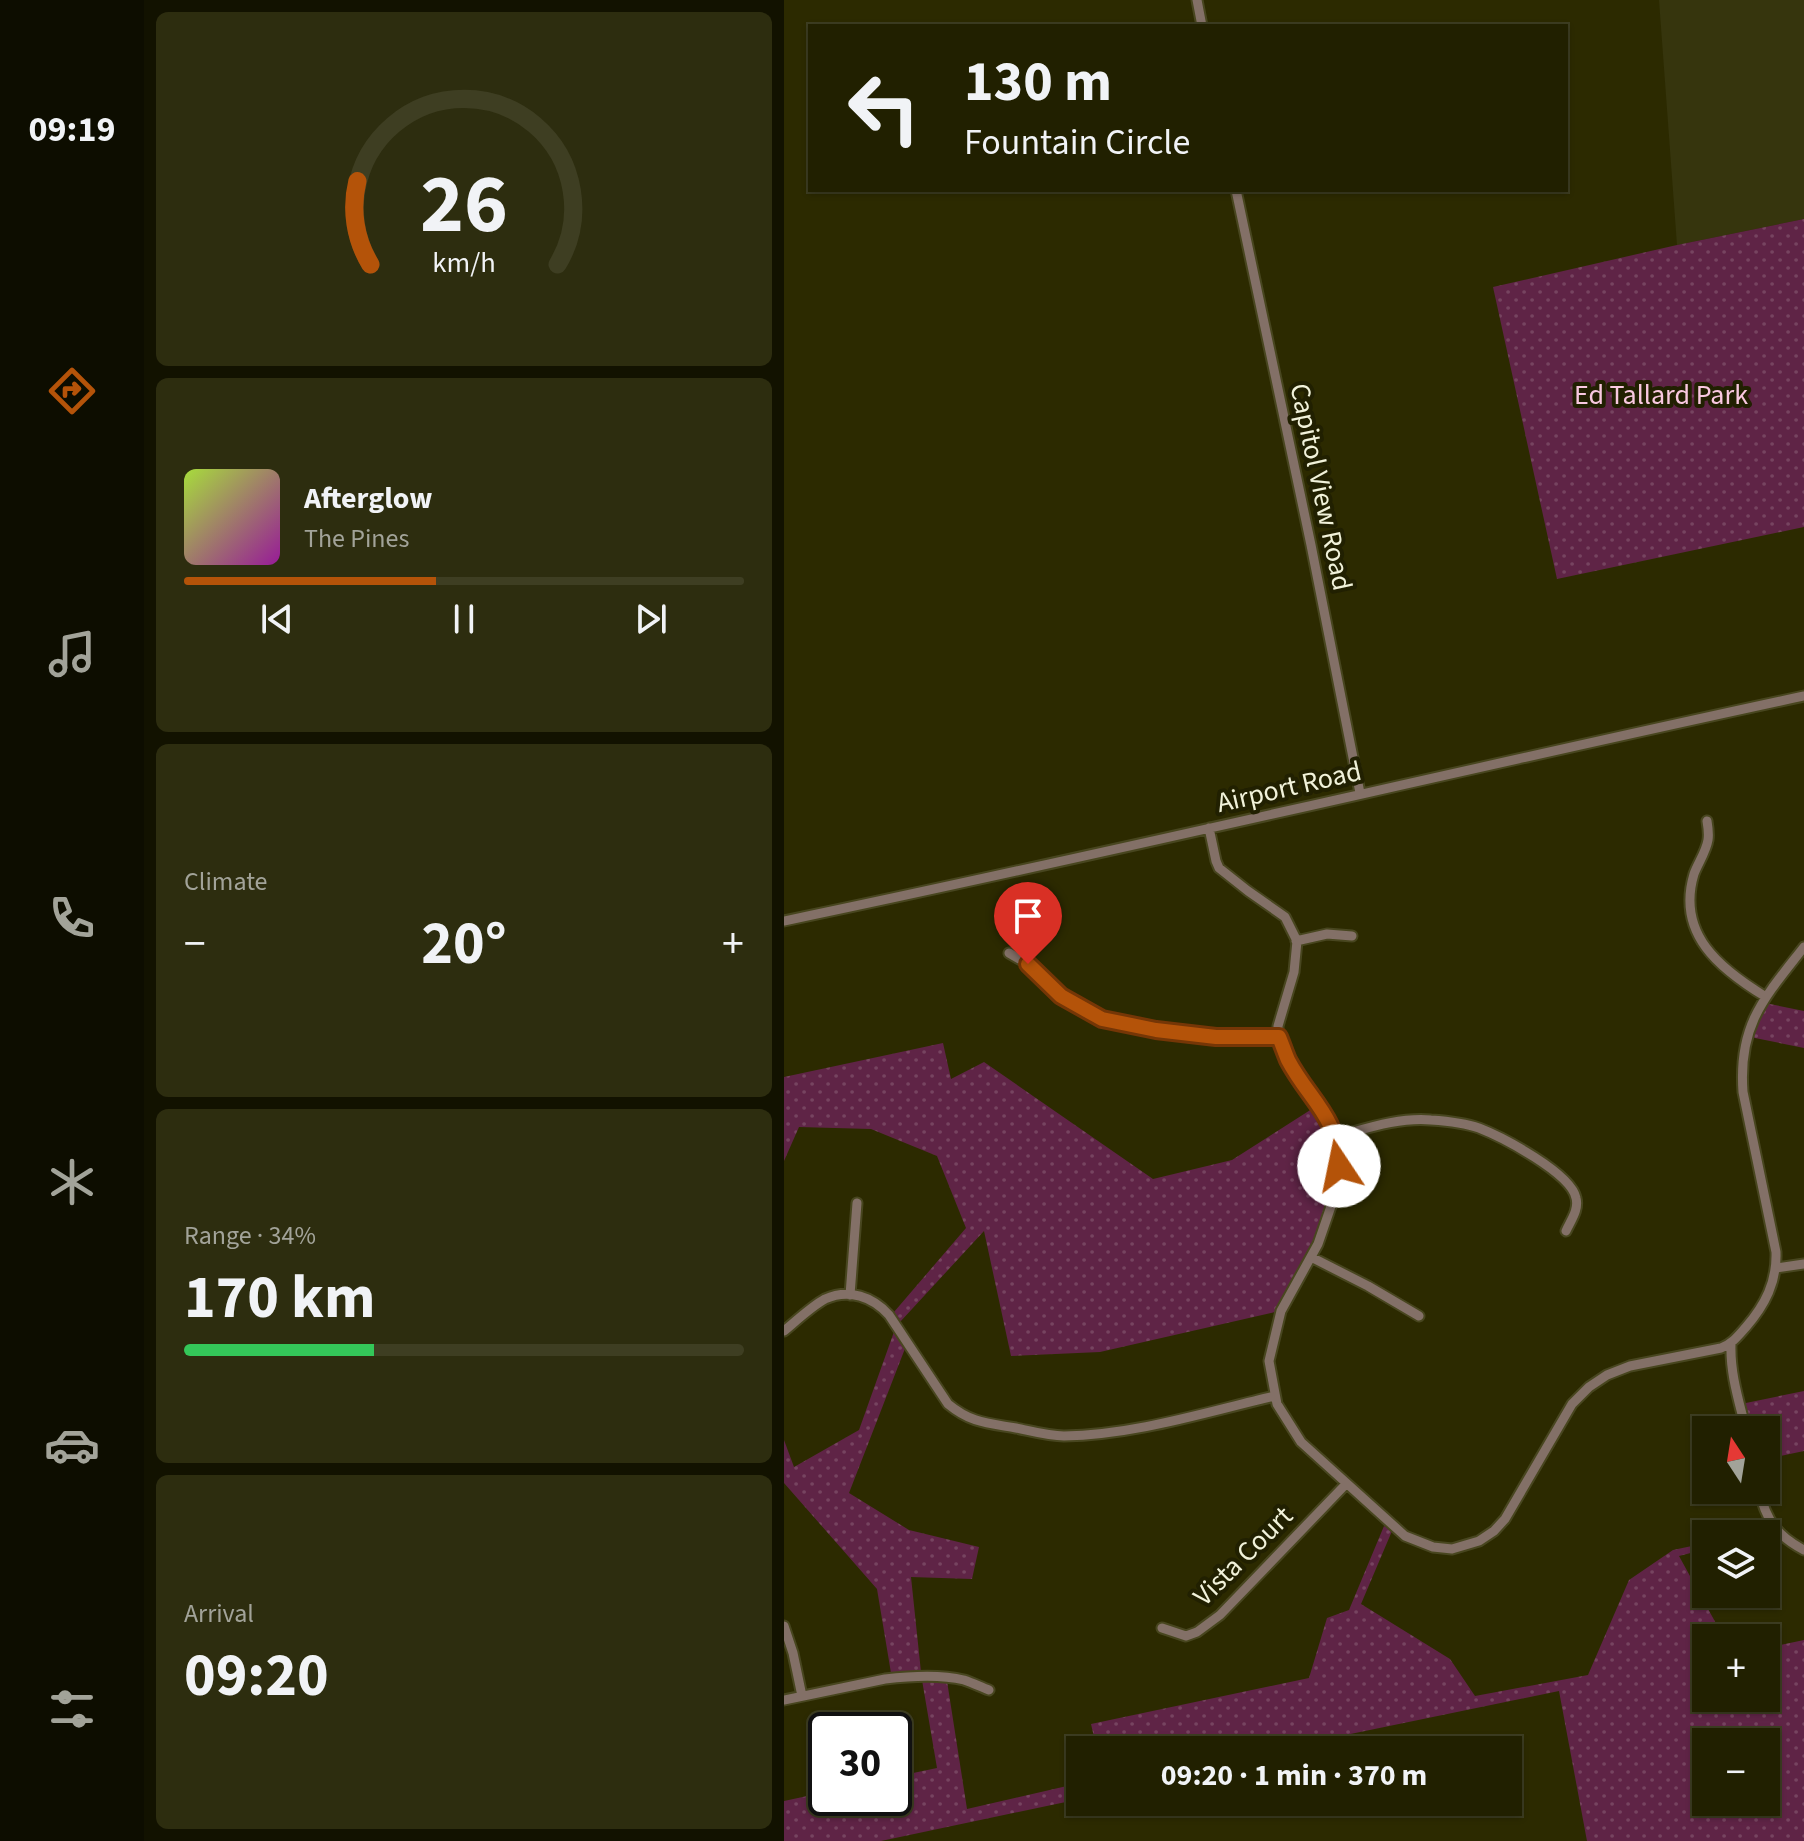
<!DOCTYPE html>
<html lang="en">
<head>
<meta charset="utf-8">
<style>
	body { margin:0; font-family:"Source Sans 3",sans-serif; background:#2d2d0f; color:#f1f3f6; height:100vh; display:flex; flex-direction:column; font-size:30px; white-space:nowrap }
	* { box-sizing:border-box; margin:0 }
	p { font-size:26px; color:#a2a399 }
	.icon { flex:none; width:44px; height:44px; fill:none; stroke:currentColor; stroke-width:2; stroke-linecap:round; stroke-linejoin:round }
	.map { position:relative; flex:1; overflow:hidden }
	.drawer { display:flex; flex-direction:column; gap:12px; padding:12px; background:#121200; width:640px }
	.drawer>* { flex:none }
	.banner { position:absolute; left:24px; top:24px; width:760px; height:168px; border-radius:0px; box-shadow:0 2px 6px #0004,0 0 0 2px #3e3e22; background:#212000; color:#f1f3f6; overflow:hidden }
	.needle { width:52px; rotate:348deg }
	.fabs { position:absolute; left:908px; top:1416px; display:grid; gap:16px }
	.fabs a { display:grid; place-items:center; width:88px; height:88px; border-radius:0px; background:#212000; box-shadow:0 2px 6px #0004,0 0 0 2px #3e3e22; font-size:40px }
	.speed { position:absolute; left:24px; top:1712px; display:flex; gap:16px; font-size:40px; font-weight:700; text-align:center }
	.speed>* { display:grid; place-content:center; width:104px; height:104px; border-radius:50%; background:#212000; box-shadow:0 2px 6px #0004,0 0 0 2px #3e3e22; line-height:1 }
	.speed .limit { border:4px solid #111; border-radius:12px; background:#fff; color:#111 }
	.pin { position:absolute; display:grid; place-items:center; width:68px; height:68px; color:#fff; margin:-82px -34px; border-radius:50% 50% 50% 0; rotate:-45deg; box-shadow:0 0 8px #0007 }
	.pin .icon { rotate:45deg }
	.me { position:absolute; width:88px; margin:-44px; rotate:349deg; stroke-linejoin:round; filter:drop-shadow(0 0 6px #0008) }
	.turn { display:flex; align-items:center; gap:28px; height:168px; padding:0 24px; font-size:36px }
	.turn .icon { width:104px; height:104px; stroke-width:2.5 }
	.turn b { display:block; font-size:56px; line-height:68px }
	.big { font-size:60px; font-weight:700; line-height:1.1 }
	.drawer .widget { flex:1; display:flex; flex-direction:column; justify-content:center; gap:12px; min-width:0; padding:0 28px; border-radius:12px; background:#2d2d0f }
	.drawer .dial { align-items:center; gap:0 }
	.dial svg { height:208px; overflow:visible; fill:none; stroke:#3e3e22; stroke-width:7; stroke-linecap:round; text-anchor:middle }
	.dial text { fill:#f1f3f6; stroke:none }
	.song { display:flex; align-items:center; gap:24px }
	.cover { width:96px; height:96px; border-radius:12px; background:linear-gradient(135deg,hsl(80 70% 55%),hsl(300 70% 35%)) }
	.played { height:8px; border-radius:4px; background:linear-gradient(90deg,#b45309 45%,#3e3e22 45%) }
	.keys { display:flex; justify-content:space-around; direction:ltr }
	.heat { display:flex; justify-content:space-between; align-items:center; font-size:44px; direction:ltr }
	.charge { height:12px; border-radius:6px; background:linear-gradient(90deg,#34c759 34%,#3e3e22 0) }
	.trip { position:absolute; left:282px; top:1736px; width:456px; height:80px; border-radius:0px; background:#212000; box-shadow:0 2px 6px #0004,0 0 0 2px #3e3e22; font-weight:700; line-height:80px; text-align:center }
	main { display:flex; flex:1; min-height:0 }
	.dock { display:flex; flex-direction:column; width:144px; justify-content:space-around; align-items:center; background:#0d0d00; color:#a2a399 }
	.dock .icon { width:56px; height:56px }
	.dock .current { color:#b45309 }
	.dock b { font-size:36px; color:#f1f3f6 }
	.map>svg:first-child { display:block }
	.built { fill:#36350d }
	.park { fill:url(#park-dots); fill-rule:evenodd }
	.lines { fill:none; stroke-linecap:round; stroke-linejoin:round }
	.minor-casing { stroke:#48461f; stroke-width:13 }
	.minor { stroke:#837067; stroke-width:9 }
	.route-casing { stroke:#753606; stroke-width:20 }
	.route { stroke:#b45309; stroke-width:14 }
	.labels { text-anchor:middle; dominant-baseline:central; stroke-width:8; stroke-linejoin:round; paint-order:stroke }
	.park-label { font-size:28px; fill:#f9c8e0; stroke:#212001 }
	.street-label { font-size:28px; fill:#f1f2da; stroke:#212001 }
</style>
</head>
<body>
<main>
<nav class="dock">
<b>09:19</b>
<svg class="icon current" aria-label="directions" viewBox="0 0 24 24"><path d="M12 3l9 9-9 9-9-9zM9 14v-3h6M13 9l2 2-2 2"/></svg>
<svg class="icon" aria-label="music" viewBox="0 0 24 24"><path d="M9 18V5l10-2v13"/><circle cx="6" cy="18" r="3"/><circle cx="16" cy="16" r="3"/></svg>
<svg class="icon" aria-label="phone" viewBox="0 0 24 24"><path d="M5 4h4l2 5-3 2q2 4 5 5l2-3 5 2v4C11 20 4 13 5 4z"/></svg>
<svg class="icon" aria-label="climate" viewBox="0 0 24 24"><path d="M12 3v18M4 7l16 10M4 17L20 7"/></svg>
<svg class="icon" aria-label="car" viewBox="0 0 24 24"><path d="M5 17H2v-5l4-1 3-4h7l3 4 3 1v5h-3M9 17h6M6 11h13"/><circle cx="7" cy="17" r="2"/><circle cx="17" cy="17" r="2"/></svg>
<svg class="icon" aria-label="filters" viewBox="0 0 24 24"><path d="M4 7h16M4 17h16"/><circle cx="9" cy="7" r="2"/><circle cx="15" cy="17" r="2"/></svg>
</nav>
<section class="drawer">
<div class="widget dial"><svg viewBox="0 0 100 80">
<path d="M14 69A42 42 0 1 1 86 69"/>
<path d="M14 69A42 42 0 0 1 9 37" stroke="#b45309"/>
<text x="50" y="56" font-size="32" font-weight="700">26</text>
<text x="50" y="72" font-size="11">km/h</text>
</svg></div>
<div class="widget">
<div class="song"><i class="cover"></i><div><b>Afterglow</b><p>The Pines</p></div></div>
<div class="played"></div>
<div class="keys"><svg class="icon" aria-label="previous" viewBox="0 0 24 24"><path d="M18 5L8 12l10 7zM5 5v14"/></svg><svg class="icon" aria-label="pause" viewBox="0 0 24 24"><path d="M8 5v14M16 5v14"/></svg><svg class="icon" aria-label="next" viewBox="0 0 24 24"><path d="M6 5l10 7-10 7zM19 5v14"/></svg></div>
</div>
<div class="widget"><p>Climate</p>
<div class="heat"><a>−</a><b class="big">20°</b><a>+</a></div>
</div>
<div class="widget"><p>Range · 34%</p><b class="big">170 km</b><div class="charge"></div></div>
<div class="widget"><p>Arrival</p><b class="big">09:20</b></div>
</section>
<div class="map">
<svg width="1020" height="1841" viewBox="0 0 1020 1841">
	<defs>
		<pattern id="park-dots" width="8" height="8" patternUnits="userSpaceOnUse" patternTransform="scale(2)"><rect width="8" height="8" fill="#5f2446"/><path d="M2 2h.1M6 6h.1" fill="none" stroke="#764460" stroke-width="1.8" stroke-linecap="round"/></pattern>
	</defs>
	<rect width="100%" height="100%" fill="#2c2a00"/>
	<path class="built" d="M875 0H1020V219L893 245Z"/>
	<path class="park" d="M1020 219V527L773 579 709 287 893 245Z
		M981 1003 1020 1011V1048L966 1037Z
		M159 1043 167 1079 200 1062 369 1179 448 1160 531 1107C576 1182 527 1246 491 1312L316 1352 227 1356 200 1231 116 1322 110 1312 182 1228 153 1156 87 1129 15 1127 0 1161V1077Z
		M111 1329 122 1346 65 1493 125 1530 195 1547 188 1579 127 1577 137 1672 107 1673 93 1589 0 1483V1440L10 1467 75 1430Z
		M1020 1391V1451L982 1459V1430H964L957 1404Z
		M600 1526 608 1531 577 1604 666 1659 691 1696 804 1675 845 1580 889 1550 922 1543V1549L895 1556 940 1638H922V1698H982V1648L1020 1640V1841H803L775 1691 489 1750H313L307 1724 525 1678 543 1618 565 1610ZM922 1742H982V1802H922Z
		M138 1680 163 1681 183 1809 296 1783V1799L97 1841H0V1801L42 1792V1798H110V1777L153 1768Z"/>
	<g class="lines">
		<g class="minor-casing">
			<path id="minor" d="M413 0 418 26
				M452 190 527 545 576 793
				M923 821C924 827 925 834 924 840 922 852 914 863 910 874 892 934 936 969 982 997
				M425 828 432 861 435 868 464 891 501 917 513 941 510 972 494 1026V1033L504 1060 545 1120 554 1146 555 1166 554 1186 534 1244 497 1311 485 1361 493 1404 517 1442 621 1536 649 1547 668 1549 695 1541 710 1531 721 1519 788 1404 805 1387 823 1375 846 1366 937 1348C948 1344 954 1336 962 1327 981 1305 993 1282 992 1252L959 1092C954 1024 981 997 1020 947
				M0 921C341 850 680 769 1020 696
				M512 941 543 934 568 936
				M225 953 244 964 277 996 318 1019 372 1030 432 1037H495
				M551 1137C581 1129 615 1117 647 1120 662 1121 681 1123 695 1128 718 1137 787 1173 792 1198 795 1210 787 1220 782 1231
				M527 1257 584 1286 635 1316
				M992 1268 1020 1264
				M66 1295 73 1203
				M0 1331C12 1321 28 1306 41 1299 65 1288 89 1297 105 1315L164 1404C187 1423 203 1423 232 1428 247 1431 264 1436 280 1436 351 1435 422 1412 491 1396
				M947 1344C946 1374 955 1401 962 1430
				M975 1490C982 1520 993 1536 1020 1550
				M0 1626 9 1653 18 1696
				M378 1628 402 1636 413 1632 436 1615 562 1484
				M0 1700 101 1679C126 1676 156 1674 180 1680 189 1683 197 1687 205 1690"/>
		</g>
		<use href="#minor" class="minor"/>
	</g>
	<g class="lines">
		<g class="route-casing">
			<path id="route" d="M244 964 277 996 318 1019 372 1030 432 1037H495C498 1044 501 1053 504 1060 525 1100 554 1116 555 1166"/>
		</g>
		<use href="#route" class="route"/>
	</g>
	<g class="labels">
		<g class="park-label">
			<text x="877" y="395">Ed Tallard Park</text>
		</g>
		<g class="street-label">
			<text transform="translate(537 487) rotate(78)">Capitol View Road</text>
			<text transform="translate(505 787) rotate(-13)">Airport Road</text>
			<text transform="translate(459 1556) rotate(-45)">Vista Court</text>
		</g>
	</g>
</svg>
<div class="fabs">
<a><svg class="needle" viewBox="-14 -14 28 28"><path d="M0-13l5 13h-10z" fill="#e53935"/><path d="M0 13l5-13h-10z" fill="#a2a399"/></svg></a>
<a><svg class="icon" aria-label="layers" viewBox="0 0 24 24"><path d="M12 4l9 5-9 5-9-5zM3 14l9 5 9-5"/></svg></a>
<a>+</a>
<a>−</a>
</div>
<div class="speed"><div class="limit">30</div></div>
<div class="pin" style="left:244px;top:964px;background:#d93025"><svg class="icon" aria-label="arrive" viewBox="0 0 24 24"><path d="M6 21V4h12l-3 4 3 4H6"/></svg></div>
<svg class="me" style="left:555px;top:1166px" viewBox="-20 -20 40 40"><circle r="19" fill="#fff"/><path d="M0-13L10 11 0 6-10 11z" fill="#b45309"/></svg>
<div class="trip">09:20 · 1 min · 370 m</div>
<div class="banner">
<div class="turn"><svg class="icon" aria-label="left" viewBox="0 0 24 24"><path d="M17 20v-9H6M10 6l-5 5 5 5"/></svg><div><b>130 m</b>Fountain Circle</div></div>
</div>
</div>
</main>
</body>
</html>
